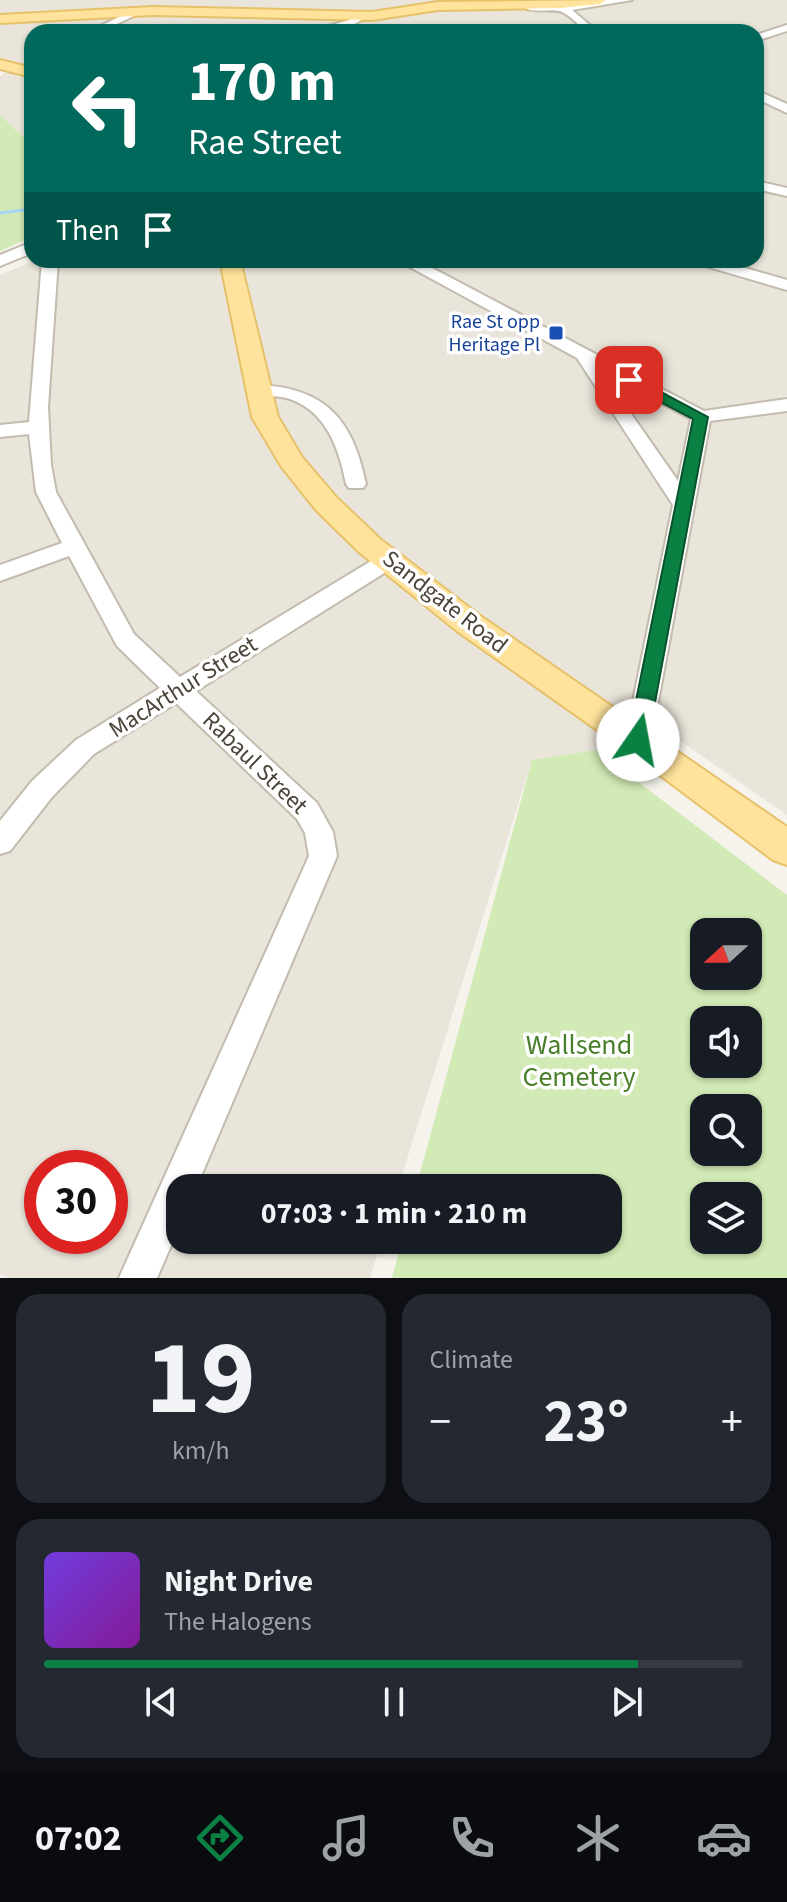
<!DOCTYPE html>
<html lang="en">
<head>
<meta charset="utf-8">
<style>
	body { margin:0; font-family:"Source Sans 3",sans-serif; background:#242831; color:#f1f3f6; height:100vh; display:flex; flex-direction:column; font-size:30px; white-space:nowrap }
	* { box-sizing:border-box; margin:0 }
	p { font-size:26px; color:#9ea1a6 }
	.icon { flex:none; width:44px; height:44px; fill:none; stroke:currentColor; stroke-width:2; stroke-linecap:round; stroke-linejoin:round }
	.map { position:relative; height:1278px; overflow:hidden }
	.side { display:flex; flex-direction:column; gap:16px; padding:16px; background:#0d0f14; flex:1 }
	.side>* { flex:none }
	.banner { position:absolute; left:24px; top:24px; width:740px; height:244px; border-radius:24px; box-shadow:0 2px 6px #0004; background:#00695c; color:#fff; overflow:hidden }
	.needle { width:52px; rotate:249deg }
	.buttons { position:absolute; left:690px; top:918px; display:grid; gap:16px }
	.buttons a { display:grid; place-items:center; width:72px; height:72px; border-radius:16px; background:#171b24; box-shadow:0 2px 6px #0004; font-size:40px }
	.speed { position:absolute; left:24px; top:1150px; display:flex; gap:16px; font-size:40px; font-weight:700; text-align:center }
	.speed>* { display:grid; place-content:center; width:104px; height:104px; border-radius:50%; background:#171b24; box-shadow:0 2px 6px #0004; line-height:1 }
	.speed .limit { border:12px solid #d22; background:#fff; color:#111 }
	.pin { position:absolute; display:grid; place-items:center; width:68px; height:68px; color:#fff; margin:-34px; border-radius:16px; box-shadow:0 4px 12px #0006 }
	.me { position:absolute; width:88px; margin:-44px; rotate:12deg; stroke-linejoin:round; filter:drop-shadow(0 0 6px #0008) }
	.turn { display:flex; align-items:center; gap:28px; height:168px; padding:0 32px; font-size:36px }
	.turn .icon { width:104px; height:104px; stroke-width:2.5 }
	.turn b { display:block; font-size:56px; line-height:68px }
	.then { display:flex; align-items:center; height:76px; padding:0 32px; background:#0003; gap:16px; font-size:30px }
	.big { font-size:60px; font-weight:700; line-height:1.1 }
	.side .card { flex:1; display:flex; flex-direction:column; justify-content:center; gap:12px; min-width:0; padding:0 28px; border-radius:24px; background:#242831 }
	.side .dial { align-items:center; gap:0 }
	.dial b { font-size:104px; line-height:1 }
	.song { display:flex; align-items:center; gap:24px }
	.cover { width:96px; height:96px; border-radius:12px; background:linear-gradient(135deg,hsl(260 70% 55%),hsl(290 70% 35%)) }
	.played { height:8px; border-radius:4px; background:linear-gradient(90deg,#0b8043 85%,#363941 85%) }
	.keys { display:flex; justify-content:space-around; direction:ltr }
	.heat { display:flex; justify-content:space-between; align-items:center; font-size:44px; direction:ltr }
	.side .tiles { flex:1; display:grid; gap:16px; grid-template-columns:1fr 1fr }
	.card:last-child { grid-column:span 2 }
	.trip { position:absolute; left:166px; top:1174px; width:456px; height:80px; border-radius:24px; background:#171b24; box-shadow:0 2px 6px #0004; font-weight:700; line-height:80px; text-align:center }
	.tabs { display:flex; height:128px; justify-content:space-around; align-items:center; background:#090b0e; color:#9ea1a6 }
	.tabs .icon { width:56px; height:56px }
	.tabs .selected { color:#0b8043 }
	.tabs b { font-size:36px; color:#f1f3f6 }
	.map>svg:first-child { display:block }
	.residential { fill:#eae5da; fill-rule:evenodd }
	.green { fill:#d2eab5; fill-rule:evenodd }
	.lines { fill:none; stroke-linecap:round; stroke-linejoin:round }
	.stream { stroke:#a9d4f2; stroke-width:3 }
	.minor-casing { stroke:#c2bbae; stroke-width:4 }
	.major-casing { stroke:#e6c16a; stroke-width:4 }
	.minor { fill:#fff; fill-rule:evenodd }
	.major { fill:#ffe39c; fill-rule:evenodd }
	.route { fill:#0b8043; stroke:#07532c; stroke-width:2 }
	.transit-dot { fill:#1a4fb4; stroke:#fff; stroke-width:3 }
	.labels { text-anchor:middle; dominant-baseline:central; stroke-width:7; stroke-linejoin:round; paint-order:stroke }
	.far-transit-label { font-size:20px; fill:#164399; stroke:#fff; text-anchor:end }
	.street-label { font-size:24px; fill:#4b4439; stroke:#fff }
	.near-park-label { font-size:28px; fill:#4a7f2a; stroke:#fff }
</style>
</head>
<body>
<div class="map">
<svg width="787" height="1278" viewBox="0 0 787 1278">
	<rect width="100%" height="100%" fill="#f6f3ec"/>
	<path class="residential" d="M0 0H787V815L676 738 532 760 398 1188H180V1240H382L370 1278H8L0 1274V275L36 260H756V32H32V144L0 115V76L6 72 0 71ZM42 1168H110V1236H42Z"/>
	<path class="green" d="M0 115 32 145V237L0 251Z
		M596 750 787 895V1278H392L402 1240H608V1188H416L532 760ZM748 932V976H704V932ZM748 1020V1064H704V1020ZM748 1108V1152H704V1108ZM748 1196V1240H704V1196Z"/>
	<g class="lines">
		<path class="stream" d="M0 213 32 209"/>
		<g class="minor-casing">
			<path id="minor" d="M605 0H632L572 10 598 32C581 32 578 21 564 13 553 7 537 14 525 8Z
				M134 10 142 12 100 32H87Z
				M358 14 366 16C351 30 328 32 308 32L349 20Z
				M787 25V31L756 41V35Z
				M756 90 787 104V113L756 98Z
				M756 181 787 188V196L756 189Z
				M32 242V253L0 266V255Z
				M42 260H58L48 407 51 465 56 492 134 634 180 677 381 555H397L400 560 397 565 196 691 317 803 333 832 337 856 196 1188H180V1225L157 1278H119L309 856 305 833 297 819 176 703 94 754 52 797 10 851 0 854V821L32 781 76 740 160 688 117 646 69 556 0 581V565L62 543 36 492 29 434 0 437V425L29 422Z
				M397 260H417L704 411 787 399V411L710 421 651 740 647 747 638 750 629 747 625 740 673 505 577 358ZM602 372 691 419 678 481Z
				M692 260H717L787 280V290L695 263Z
				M259 385C326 388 353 420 366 484L363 488H349L346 484C339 449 327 412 290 399 278 395 265 397 253 394L250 390 253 386Z"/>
		</g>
		<g class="major-casing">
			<path id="major" d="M606 0 600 4 560 8 438 10 372 20 153 15 0 23V15L153 7 372 12 438 2Z
				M0 60 32 68V77L0 69Z
				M220 260H240L278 417 302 457 336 497 380 539 479 615 787 827V865L773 860 641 761 457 631 359 552 316 510 281 466 252 417Z"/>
		</g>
		<use href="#minor" class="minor"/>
		<use href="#major" class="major"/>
	</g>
	<path class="route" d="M629 375 708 417 648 740 645 745H631L628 740 693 419 624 383 622 380Z"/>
	<rect class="transit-dot" x="548" y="325" width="16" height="16" rx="4"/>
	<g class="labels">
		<g class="far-transit-label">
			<text x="540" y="322">Rae St opp<tspan x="540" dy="23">Heritage Pl</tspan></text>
		</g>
		<g class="street-label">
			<text transform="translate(445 602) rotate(38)">Sandgate Road</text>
			<text transform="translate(183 687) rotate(-32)">MacArthur Street</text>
			<text transform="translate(255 763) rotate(44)">Rabaul Street</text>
		</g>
		<g class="near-park-label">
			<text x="579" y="1045">Wallsend<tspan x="579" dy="32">Cemetery</tspan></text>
		</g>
	</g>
</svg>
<div class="buttons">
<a><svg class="needle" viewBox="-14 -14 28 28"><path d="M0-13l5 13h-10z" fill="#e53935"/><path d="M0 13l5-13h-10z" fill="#9ea1a6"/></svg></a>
<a><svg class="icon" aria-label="sound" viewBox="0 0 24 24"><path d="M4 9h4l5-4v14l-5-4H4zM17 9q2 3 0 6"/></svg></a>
<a><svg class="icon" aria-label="search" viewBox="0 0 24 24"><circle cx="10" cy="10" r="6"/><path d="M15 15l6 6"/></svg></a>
<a><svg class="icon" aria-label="layers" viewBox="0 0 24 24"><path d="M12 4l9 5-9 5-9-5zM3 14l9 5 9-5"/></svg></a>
</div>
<div class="speed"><div class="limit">30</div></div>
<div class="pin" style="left:629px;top:380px;background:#d93025"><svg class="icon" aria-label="arrive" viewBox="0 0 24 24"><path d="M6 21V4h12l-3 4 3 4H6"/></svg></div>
<svg class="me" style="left:638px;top:740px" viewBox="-20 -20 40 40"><circle r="19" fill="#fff"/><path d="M0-13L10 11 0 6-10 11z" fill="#0b8043"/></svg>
<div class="trip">07:03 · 1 min · 210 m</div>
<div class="banner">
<div class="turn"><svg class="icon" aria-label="left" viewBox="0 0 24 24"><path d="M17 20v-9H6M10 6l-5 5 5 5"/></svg><div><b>170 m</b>Rae Street</div></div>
<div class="then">Then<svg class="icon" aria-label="arrive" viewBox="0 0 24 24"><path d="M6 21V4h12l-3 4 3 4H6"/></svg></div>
</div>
</div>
<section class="side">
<div class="tiles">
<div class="card dial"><b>19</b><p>km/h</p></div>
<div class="card"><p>Climate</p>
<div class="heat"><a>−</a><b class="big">23°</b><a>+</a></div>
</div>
<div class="card">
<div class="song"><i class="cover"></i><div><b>Night Drive</b><p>The Halogens</p></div></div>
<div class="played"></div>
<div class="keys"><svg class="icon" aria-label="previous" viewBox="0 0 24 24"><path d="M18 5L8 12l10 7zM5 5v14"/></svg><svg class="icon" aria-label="pause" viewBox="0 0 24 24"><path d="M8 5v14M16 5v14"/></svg><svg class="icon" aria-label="next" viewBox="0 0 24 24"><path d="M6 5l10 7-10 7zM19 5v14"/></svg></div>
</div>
</div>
</section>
<nav class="tabs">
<b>07:02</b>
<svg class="icon selected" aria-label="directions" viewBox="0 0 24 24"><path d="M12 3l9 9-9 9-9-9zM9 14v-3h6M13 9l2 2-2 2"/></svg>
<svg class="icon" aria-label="music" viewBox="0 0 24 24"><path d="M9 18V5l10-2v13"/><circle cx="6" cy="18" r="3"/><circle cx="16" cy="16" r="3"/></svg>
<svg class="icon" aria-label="phone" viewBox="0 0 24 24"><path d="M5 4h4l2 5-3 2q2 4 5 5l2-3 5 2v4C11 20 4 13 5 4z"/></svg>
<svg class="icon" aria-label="climate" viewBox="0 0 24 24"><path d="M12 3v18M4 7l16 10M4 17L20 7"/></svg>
<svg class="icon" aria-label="car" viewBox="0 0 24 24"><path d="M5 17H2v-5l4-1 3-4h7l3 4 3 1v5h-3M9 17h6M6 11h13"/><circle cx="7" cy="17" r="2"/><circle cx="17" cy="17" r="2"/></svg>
</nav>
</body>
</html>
